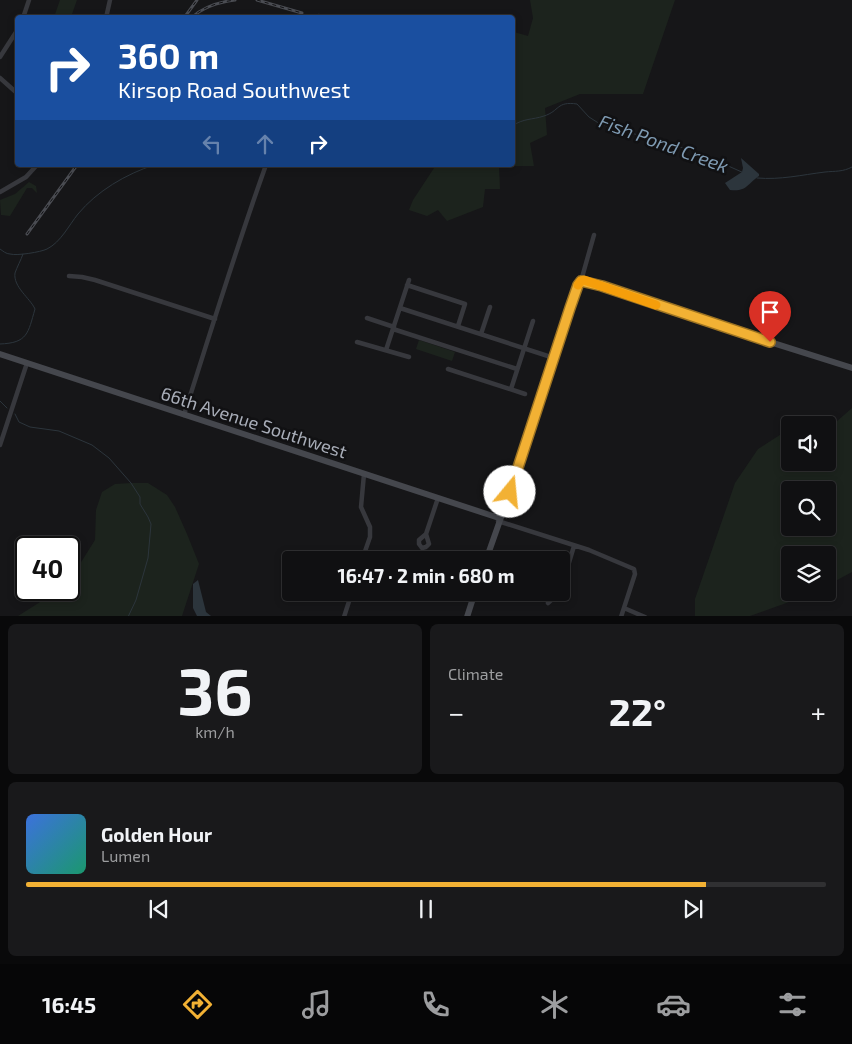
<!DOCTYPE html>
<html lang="en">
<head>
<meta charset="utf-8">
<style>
	body { margin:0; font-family:"Exo 2",sans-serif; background:#19191b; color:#f1f3f6; height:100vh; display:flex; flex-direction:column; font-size:19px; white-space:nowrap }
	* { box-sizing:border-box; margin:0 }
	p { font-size:16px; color:#9c9d9f }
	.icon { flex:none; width:28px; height:28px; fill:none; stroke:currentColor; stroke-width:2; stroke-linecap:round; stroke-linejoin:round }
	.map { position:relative; height:616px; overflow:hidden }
	.drawer { display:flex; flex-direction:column; gap:8px; padding:8px; background:#09090a; flex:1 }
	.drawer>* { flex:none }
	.guide { position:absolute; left:15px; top:15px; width:500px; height:152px; border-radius:5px; box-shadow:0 2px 8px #0003,0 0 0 1px #303032; background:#1a4fa0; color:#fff; overflow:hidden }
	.buttons { position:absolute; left:781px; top:416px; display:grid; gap:10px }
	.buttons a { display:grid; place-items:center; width:55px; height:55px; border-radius:5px; background:#101012; box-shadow:0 2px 8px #0003,0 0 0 1px #303032; font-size:25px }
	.speed { position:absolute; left:15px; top:536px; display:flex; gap:10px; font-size:25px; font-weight:700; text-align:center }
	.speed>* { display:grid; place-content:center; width:65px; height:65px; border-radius:50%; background:#101012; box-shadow:0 2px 8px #0003,0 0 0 1px #303032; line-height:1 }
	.speed .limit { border:2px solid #111; border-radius:8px; background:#fff; color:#111 }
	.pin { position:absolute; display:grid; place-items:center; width:42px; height:42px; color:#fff; margin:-51px -21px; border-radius:50% 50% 50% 0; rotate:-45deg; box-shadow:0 0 5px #0007 }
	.pin .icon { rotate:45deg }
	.me { position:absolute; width:55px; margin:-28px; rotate:17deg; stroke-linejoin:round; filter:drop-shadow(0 0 4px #0008) }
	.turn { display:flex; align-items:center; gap:18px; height:105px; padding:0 20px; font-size:22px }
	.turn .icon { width:65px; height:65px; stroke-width:2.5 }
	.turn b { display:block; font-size:35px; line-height:42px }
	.lanes { display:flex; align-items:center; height:48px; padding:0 20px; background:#0003; justify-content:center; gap:25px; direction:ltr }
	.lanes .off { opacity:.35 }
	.big { font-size:38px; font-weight:700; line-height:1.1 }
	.drawer .widget { flex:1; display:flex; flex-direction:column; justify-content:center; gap:8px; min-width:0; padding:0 18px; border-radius:8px; background:#19191b }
	.drawer .dial { align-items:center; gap:0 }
	.dial b { font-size:65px; line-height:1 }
	.song { display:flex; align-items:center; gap:15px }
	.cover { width:60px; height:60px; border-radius:8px; background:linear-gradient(135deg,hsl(220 70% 55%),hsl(160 70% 35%)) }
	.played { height:5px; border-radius:2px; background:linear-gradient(90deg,#f2b134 85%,#303032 85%) }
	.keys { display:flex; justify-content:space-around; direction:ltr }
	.heat { display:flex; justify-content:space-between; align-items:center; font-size:28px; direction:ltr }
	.drawer .tiles { flex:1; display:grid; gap:8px; grid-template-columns:1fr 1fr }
	.widget:last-child { grid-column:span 2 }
	.trip { position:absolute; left:282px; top:551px; width:288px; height:50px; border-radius:5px; background:#101012; box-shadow:0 2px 8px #0003,0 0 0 1px #303032; font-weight:700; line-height:50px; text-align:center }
	.dock { display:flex; height:80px; justify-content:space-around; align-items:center; background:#060607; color:#9c9d9f }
	.dock .icon { width:35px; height:35px }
	.dock .active { color:#f2b134 }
	.dock b { font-size:22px; color:#f1f3f6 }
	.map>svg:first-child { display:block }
	.green { fill:#1c231d; fill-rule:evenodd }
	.water { fill:#2c353c }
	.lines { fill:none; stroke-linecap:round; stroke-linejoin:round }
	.stream { stroke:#2c353c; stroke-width:1 }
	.street { stroke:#37383d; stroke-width:4.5 }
	.secondary { stroke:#45474d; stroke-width:6 }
	.rail-casing { stroke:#4a4c52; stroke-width:3 }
	.rail { stroke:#111113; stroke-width:1; stroke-dasharray:4; stroke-linecap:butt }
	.route-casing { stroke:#9d7322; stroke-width:12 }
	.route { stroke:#f2b134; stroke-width:9 }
	.slow { stroke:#f59e0b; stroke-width:9 }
	.labels { text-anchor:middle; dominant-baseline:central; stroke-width:5; stroke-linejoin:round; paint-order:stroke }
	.street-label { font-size:18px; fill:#a8adb8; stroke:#111113 }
	.water-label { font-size:19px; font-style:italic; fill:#7f9bb3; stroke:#111113 }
</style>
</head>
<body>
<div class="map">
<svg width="852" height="617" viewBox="0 0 852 617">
	<rect width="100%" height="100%" fill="#161618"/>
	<path class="green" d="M60 0H77L71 17H54Z
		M530 0H675L643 94H580L545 108 547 135 530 143 534 166H499L500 189H485L483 207 447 221 438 210 427 216 409 210 413 200 436 165H512L513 34 514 32 528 36 533 18Z
		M29 182 36 186 37 193 32 188H27L10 216 1 215 0 200 15 194Z
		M419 340 455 352 452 361 416 349Z
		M852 408V572L828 585V555H790V592L814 593 750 616H695V599L735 483 758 449 786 431 790 432V462H828V429ZM790 490H828V528H790Z
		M131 483H148L167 495 175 507 187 534 199 564 182 616H18L59 590H69V579L78 567 95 540 96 510 102 492 115 484Z"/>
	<path class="water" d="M741 158 759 174V176C747 184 747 192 730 190L725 183 742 172 743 168Z
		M198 580 206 612 211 616H197L193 608V584Z"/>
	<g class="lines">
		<path class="stream" d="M512 126C524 118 532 120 544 116 560 111 556 101 577 104L589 117 600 124 697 152 744 173
			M757 178C781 180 801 175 825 172 835 171 843 172 852 167
			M0 249C3 251 6 254 10 254 17 256 41 252 47 249 61 242 69 225 78 214 97 191 126 174 154 165
			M0 344C28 343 28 333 35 309 30 298 13 287 15 273 17 267 21 260 23 254
			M0 401 7 408
			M15 414 19 422 30 427 59 431 92 445 109 458 131 483 140 497V504L148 517 151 524 148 558 136 600 128 617"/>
		<path class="street" d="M23 18 29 0
			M106 18 110 0
			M318 18 319 16
			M0 57 18 29
			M0 78 18 94
			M0 192 26 177 37 165
			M69 276 82 277 95 280 215 319
			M581 281 594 235
			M407 285 465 304 458 326
			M400 308 554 358
			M367 318 394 327
			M393 329 517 369
			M481 334 490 307
			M357 342 409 357
			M386 350 409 280
			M448 369 525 394
			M511 389 533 321
			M184 415C211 331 236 248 266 165
			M0 445 27 363
			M498 521 589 550 634 569 635 574 621 617
			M426 534 438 498
			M426 534 429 544 426 547 422 548 419 544V540Z
			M362 560 370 537V527L361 507 364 474
			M561 589 574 546
			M329 592 349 599
			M548 603 560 592
			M624 608 645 617
			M344 617 352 592"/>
		<path class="secondary" d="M0 354 499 518
			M486 560 510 492 570 308 577 285 581 281 601 286 694 318 852 368
			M467 617 475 592"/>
		<g class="rail-casing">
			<path id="rail" d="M257 0 302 13
				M184 18 197 0
				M191 18C203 7 219 2 235 0
				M27 234 77 165"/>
		</g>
		<use href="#rail" class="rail"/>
	</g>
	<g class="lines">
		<g class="route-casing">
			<path id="route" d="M510 492 570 308 578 285 581 281 602 286 770 342"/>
		</g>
		<use href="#route" class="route"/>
		<path class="slow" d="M578 285 581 281 584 280 656 305"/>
	</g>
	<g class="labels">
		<g class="street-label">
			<text transform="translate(254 422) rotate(18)">66th Avenue Southwest</text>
		</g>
		<g class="water-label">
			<text transform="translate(664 143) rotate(20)">Fish Pond Creek</text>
		</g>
	</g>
</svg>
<div class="buttons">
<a><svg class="icon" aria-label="sound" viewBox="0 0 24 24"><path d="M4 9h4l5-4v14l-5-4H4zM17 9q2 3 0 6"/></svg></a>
<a><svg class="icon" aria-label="search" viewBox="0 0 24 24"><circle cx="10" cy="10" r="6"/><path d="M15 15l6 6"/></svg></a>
<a><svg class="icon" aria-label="layers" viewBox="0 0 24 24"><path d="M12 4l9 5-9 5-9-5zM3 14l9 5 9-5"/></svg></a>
</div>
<div class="speed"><div class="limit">40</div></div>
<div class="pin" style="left:770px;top:342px;background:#d93025"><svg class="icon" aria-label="arrive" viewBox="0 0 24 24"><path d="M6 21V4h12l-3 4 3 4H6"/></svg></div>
<svg class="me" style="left:510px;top:492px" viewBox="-20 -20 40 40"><circle r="19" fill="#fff"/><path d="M0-13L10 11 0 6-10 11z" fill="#f2b134"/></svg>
<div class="trip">16:47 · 2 min · 680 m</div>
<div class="guide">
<div class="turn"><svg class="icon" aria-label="right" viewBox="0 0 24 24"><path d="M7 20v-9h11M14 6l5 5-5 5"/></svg><div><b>360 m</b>Kirsop Road Southwest</div></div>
<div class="lanes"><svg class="icon off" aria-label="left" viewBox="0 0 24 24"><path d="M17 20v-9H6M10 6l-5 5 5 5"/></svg><svg class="icon off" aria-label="ahead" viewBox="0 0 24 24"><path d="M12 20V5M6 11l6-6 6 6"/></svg><svg class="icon" aria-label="right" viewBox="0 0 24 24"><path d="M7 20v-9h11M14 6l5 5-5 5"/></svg></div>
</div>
</div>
<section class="drawer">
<div class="tiles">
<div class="widget dial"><b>36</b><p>km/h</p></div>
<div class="widget"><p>Climate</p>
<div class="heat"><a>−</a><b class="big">22°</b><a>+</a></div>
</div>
<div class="widget">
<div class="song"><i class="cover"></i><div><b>Golden Hour</b><p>Lumen</p></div></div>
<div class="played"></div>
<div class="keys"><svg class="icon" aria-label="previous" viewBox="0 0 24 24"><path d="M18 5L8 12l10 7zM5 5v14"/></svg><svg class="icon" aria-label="pause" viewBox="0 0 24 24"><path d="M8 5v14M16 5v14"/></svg><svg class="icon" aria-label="next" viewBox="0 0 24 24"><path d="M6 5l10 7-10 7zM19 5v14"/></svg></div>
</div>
</div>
</section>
<nav class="dock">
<b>16:45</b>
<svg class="icon active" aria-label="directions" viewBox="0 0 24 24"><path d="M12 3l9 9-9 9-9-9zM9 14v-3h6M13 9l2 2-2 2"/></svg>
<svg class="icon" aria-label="music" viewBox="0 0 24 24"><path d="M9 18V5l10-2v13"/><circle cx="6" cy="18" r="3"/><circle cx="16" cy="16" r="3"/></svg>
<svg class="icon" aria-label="phone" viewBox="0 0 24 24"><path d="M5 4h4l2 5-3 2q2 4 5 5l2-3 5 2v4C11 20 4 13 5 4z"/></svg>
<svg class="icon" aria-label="climate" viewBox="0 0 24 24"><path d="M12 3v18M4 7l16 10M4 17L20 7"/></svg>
<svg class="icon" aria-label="car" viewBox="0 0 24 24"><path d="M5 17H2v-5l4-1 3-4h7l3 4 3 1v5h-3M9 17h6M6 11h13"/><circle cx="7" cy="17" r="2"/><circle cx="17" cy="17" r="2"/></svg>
<svg class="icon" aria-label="filters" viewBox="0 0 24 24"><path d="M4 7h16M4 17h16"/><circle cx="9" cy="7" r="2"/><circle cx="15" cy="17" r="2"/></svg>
</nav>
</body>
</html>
